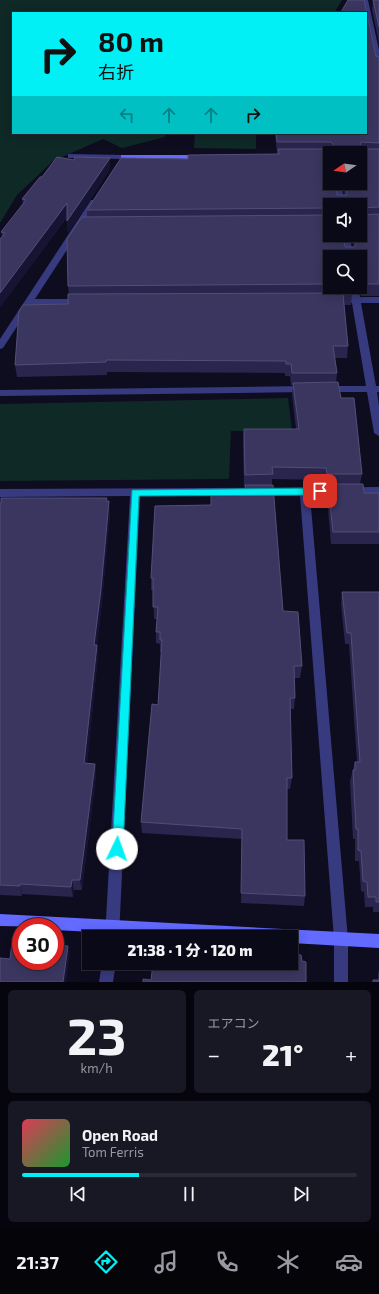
<!DOCTYPE html>
<html lang="ja">
<head>
<meta charset="utf-8">
<style>
	body { margin:0; font-family:"Exo 2","Noto Sans JP",sans-serif; background:#181724; color:#f1f3f6; height:100vh; display:flex; flex-direction:column; font-size:15px; white-space:nowrap }
	* { box-sizing:border-box; margin:0 }
	p { font-size:13px; color:#999aa1 }
	.icon { flex:none; width:22px; height:22px; fill:none; stroke:currentColor; stroke-width:2; stroke-linecap:round; stroke-linejoin:round }
	.map { position:relative; height:982px; overflow:hidden }
	.drawer { display:flex; flex-direction:column; gap:8px; padding:8px; background:#06050d; flex:1 }
	.drawer>* { flex:none }
	.guide { position:absolute; left:12px; top:12px; width:355px; height:122px; border-radius:0px; box-shadow:0 2px 10px #0003,0 0 0 1px #2a2a36; background:#00f0f5; color:#111; overflow:hidden }
	.needle { width:26px; rotate:257deg }
	.fabs { position:absolute; left:323px; top:146px; display:grid; gap:8px }
	.fabs a { display:grid; place-items:center; width:44px; height:44px; border-radius:0px; background:#0a0917; box-shadow:0 2px 10px #0003,0 0 0 1px #2a2a36; font-size:20px }
	.speed { position:absolute; left:12px; top:918px; display:flex; gap:8px; font-size:20px; font-weight:700; text-align:center }
	.speed>* { display:grid; place-content:center; width:52px; height:52px; border-radius:50%; background:#0a0917; box-shadow:0 2px 10px #0003,0 0 0 1px #2a2a36; line-height:1 }
	.speed .limit { border:6px solid #d22; background:#fff; color:#111 }
	.pin { position:absolute; display:grid; place-items:center; width:34px; height:34px; color:#fff; margin:-17px; border-radius:8px; box-shadow:0 2px 6px #0006 }
	.me { position:absolute; width:44px; margin:-22px; rotate:3deg; stroke-linejoin:round; filter:drop-shadow(0 0 3px #0008) }
	.turn { display:flex; align-items:center; gap:14px; height:84px; padding:0 20px; font-size:18px }
	.turn .icon { width:52px; height:52px; stroke-width:2.5 }
	.turn b { display:block; font-size:28px; line-height:34px }
	.lanes { display:flex; align-items:center; height:38px; padding:0 20px; background:#0003; justify-content:center; gap:20px; direction:ltr }
	.lanes .off { opacity:.35 }
	.big { font-size:30px; font-weight:800; line-height:1.1 }
	.drawer .widget { flex:1; display:flex; flex-direction:column; justify-content:center; gap:6px; min-width:0; padding:0 14px; border-radius:6px; background:#181724 }
	.drawer .dial { align-items:center; gap:0 }
	.dial b { font-size:52px; line-height:1 }
	.song { display:flex; align-items:center; gap:12px }
	.cover { width:48px; height:48px; border-radius:6px; background:linear-gradient(135deg,hsl(350 70% 55%),hsl(130 70% 35%)) }
	.played { height:4px; border-radius:2px; background:linear-gradient(90deg,#00f0f5 35%,#2a2a36 35%) }
	.keys { display:flex; justify-content:space-around; direction:ltr }
	.heat { display:flex; justify-content:space-between; align-items:center; font-size:22px; direction:ltr }
	.drawer .tiles { flex:1; display:grid; gap:8px; grid-template-columns:1fr 1fr }
	.widget:last-child { grid-column:span 2 }
	.trip { position:absolute; left:82px; top:930px; width:216px; height:40px; border-radius:0px; background:#0a0917; box-shadow:0 2px 10px #0003,0 0 0 1px #2a2a36; font-weight:800; line-height:40px; text-align:center }
	.dock { display:flex; height:64px; justify-content:space-around; align-items:center; background:#040409; color:#999aa1 }
	.dock .icon { width:28px; height:28px }
	.dock .current { color:#00f0f5 }
	.dock b { font-size:18px; color:#f1f3f6 }
	.map>svg:first-child { display:block }
	.green { fill:#0f2926 }
	.lines { fill:none; stroke-linecap:round; stroke-linejoin:round }
	.street { fill:#373a7e; fill-rule:evenodd }
	.secondary { fill:#626aff; fill-rule:evenodd }
	.wall { fill:#29254d; fill-rule:evenodd }
	.shaded-wall { fill:#171333 }
	.building { fill:#3b3660; stroke:#524e79; fill-rule:evenodd }
	.route { fill:#00f0f5; stroke:#009c9f }
</style>
</head>
<body>
<div class="map">
<svg width="379" height="982" viewBox="0 0 379 982">
	<rect width="100%" height="100%" fill="#0e0c1f"/>
	<path class="green" d="M0 0H342L334 13H13V133H166L165 137 122 148 103 139 53 161 17 195 0 223Z
		M195 133H256V149L194 148Z
		M288 398 292 431H231L229 479 0 481V404Z"/>
	<g class="lines">
		<path class="street" d="M362 0H368L379 50V68L376 66 366 20V13H365Z
			M68 154 124 155 128 157 124 159 71 158H68Z
			M333 183H341L345 205H337Z
			M91 200H97L98 202 35 299H81L85 302 81 305H31L3 348 0 349V339Z
			M342 235H350L353 257H345Z
			M350 287H358L360 297H379V303H361L376 386H379V392H377L379 406V436L374 433 367 392H327L322 389 327 386H366L352 303H339L335 300 339 297H351Z
			M305 386 310 389 305 392 0 396V390Z
			M379 487V495H310L348 939V982H334V939L300 495 140 496 119 937H105L130 496 0 497V489Z
			M102 963H116L113 982H99Z"/>
		<path class="secondary" d="M121 155H200L204 157 200 159H121Z
			M0 914 379 934V948L291 943V937H188L55 930V927L0 926Z"/>
	</g>
	<path class="wall" d="M348 0H364L376 56 379 57V296H361L359 287H360V257H330V287H351V293H352L351 305H344L348 346 347 358H335L337 373 336 382H338L341 398H354L362 474 360 484H363L364 493H379V544H331L327 496 328 486H326L325 480 272 479V485H273L283 611 298 612 302 666 300 678H294L295 698 294 709H290L292 778 290 789H287V840H304L305 896 304 906 241 903 242 839 142 833 141 822 152 704 158 705 161 652H160V644L156 643V632L157 619H154L153 590H151V578L155 506 211 505V494H245V486H244L243 441 244 429H296L292 394 293 385H291L290 376H285V373L107 372V375L17 377 15 365 19 311 23 305 68 304V294H69L68 286 67 239 82 217H87V210L121 158 188 159V155L278 154H277L275 133H366V13H341ZM330 153H360V183H342L344 195H337L335 183H330ZM330 205H360V235H352L353 247H345L344 235H330Z
		M373 0H379V43L372 10Z
		M110 158V169L68 233 67 217 0 307 2 236 1 232 23 204 22 199 42 177 74 160Z
		M107 501 110 513 102 601 97 645 98 656 87 763 95 764 96 775 82 890H74L73 897 22 894V896L0 895V503Z
		M342 592H379V912H373V907H365L364 892 361 891 359 861H355V839H353L350 781 355 762H357L349 644H345L341 604Z
		M379 970V982H373V980H378V973Z"/>
	<path class="shaded-wall" d="M110 158V169L68 233 67 221Z
		M67 203 68 215 0 307V293Z
		M109 501 110 513 102 601 97 645 98 656 86 774 84 763 94 645Z
		M95 764 96 775 82 890 80 880Z
		M72 880 74 890 73 897 71 887Z
		M20 884 22 894V896L20 886Z
		M68 946 70 955 66 982H63Z"/>
	<path class="building" d="M348 0H364L376 56 379 57V143L361 142 360 148 361 149H379V207L361 208 360 215 379 214V284H363L360 274V257H330V284L68 286 67 239 82 217 330 215V235H344L345 247H354L356 245 354 235H360V205H330V208L87 210 121 158 188 159V155L279 154 278 149H332L333 144 331 142H277L276 133H366V13H342L341 12ZM330 153H360V183H345L347 195H337L335 183H330Z
		M373 0H379V27Z
		M57 157 74 160 75 157 110 158 67 221V203L0 293V239L5 233 1 232 26 200 22 199 40 177H42Z
		M352 293 343 294 348 346H333L337 373H292L291 364H286V361L106 360V362L15 365 19 311 23 305 68 304V294Z
		M338 382 341 398H354L362 474H327L326 468 272 467 273 474 245 475 244 429H299L293 383Z
		M328 484H363L364 493H379V532H333Z
		M245 485H273L283 611 298 612 302 666H294L295 698H290L292 778H287V840H304L305 896 241 893 242 829 141 822 152 704 158 705 162 640H160V632H156L158 607H153V578H151L155 506 211 505V494H246Z
		M1 498H107L106 501H109L101 589 94 645H97L84 763 95 764 80 880H72L71 887 20 884V886L0 885V503H1Z
		M342 592H379V902H376V897H368L367 882 363 881 361 851 358 850V829H356L353 770H355V762H360L351 633H347Z
		M12 943H21V961H55V945L68 946 63 982H0V958L10 959Z
		M291 954 301 955 302 961 306 962V982H143V979L151 980 153 963H167L204 967V963H291Z
		M373 980H379V982H373Z"/>
	<path class="route" d="M320 488 325 491 320 495 139 496 123 849 121 853 117 854 113 853 112 849 132 490Z"/>
</svg>
<div class="fabs">
<a><svg class="needle" viewBox="-14 -14 28 28"><path d="M0-13l5 13h-10z" fill="#e53935"/><path d="M0 13l5-13h-10z" fill="#999aa1"/></svg></a>
<a><svg class="icon" aria-label="sound" viewBox="0 0 24 24"><path d="M4 9h4l5-4v14l-5-4H4zM17 9q2 3 0 6"/></svg></a>
<a><svg class="icon" aria-label="search" viewBox="0 0 24 24"><circle cx="10" cy="10" r="6"/><path d="M15 15l6 6"/></svg></a>
</div>
<div class="speed"><div class="limit">30</div></div>
<div class="pin" style="left:320px;top:491px;background:#d93025"><svg class="icon" aria-label="arrive" viewBox="0 0 24 24"><path d="M6 21V4h12l-3 4 3 4H6"/></svg></div>
<svg class="me" style="left:117px;top:849px" viewBox="-20 -20 40 40"><circle r="19" fill="#fff"/><path d="M0-13L10 11 0 6-10 11z" fill="#00f0f5"/></svg>
<div class="trip">21:38 · 1 分 · 120 m</div>
<div class="guide">
<div class="turn"><svg class="icon" aria-label="right" viewBox="0 0 24 24"><path d="M7 20v-9h11M14 6l5 5-5 5"/></svg><div><b>80 m</b>右折</div></div>
<div class="lanes"><svg class="icon off" aria-label="left" viewBox="0 0 24 24"><path d="M17 20v-9H6M10 6l-5 5 5 5"/></svg><svg class="icon off" aria-label="ahead" viewBox="0 0 24 24"><path d="M12 20V5M6 11l6-6 6 6"/></svg><svg class="icon off" aria-label="ahead" viewBox="0 0 24 24"><path d="M12 20V5M6 11l6-6 6 6"/></svg><svg class="icon" aria-label="right" viewBox="0 0 24 24"><path d="M7 20v-9h11M14 6l5 5-5 5"/></svg></div>
</div>
</div>
<section class="drawer">
<div class="tiles">
<div class="widget dial"><b>23</b><p>km/h</p></div>
<div class="widget"><p>エアコン</p>
<div class="heat"><a>−</a><b class="big">21°</b><a>+</a></div>
</div>
<div class="widget">
<div class="song"><i class="cover"></i><div><b>Open Road</b><p>Tom Ferris</p></div></div>
<div class="played"></div>
<div class="keys"><svg class="icon" aria-label="previous" viewBox="0 0 24 24"><path d="M18 5L8 12l10 7zM5 5v14"/></svg><svg class="icon" aria-label="pause" viewBox="0 0 24 24"><path d="M8 5v14M16 5v14"/></svg><svg class="icon" aria-label="next" viewBox="0 0 24 24"><path d="M6 5l10 7-10 7zM19 5v14"/></svg></div>
</div>
</div>
</section>
<nav class="dock">
<b>21:37</b>
<svg class="icon current" aria-label="directions" viewBox="0 0 24 24"><path d="M12 3l9 9-9 9-9-9zM9 14v-3h6M13 9l2 2-2 2"/></svg>
<svg class="icon" aria-label="music" viewBox="0 0 24 24"><path d="M9 18V5l10-2v13"/><circle cx="6" cy="18" r="3"/><circle cx="16" cy="16" r="3"/></svg>
<svg class="icon" aria-label="phone" viewBox="0 0 24 24"><path d="M5 4h4l2 5-3 2q2 4 5 5l2-3 5 2v4C11 20 4 13 5 4z"/></svg>
<svg class="icon" aria-label="climate" viewBox="0 0 24 24"><path d="M12 3v18M4 7l16 10M4 17L20 7"/></svg>
<svg class="icon" aria-label="car" viewBox="0 0 24 24"><path d="M5 17H2v-5l4-1 3-4h7l3 4 3 1v5h-3M9 17h6M6 11h13"/><circle cx="7" cy="17" r="2"/><circle cx="17" cy="17" r="2"/></svg>
</nav>
</body>
</html>
